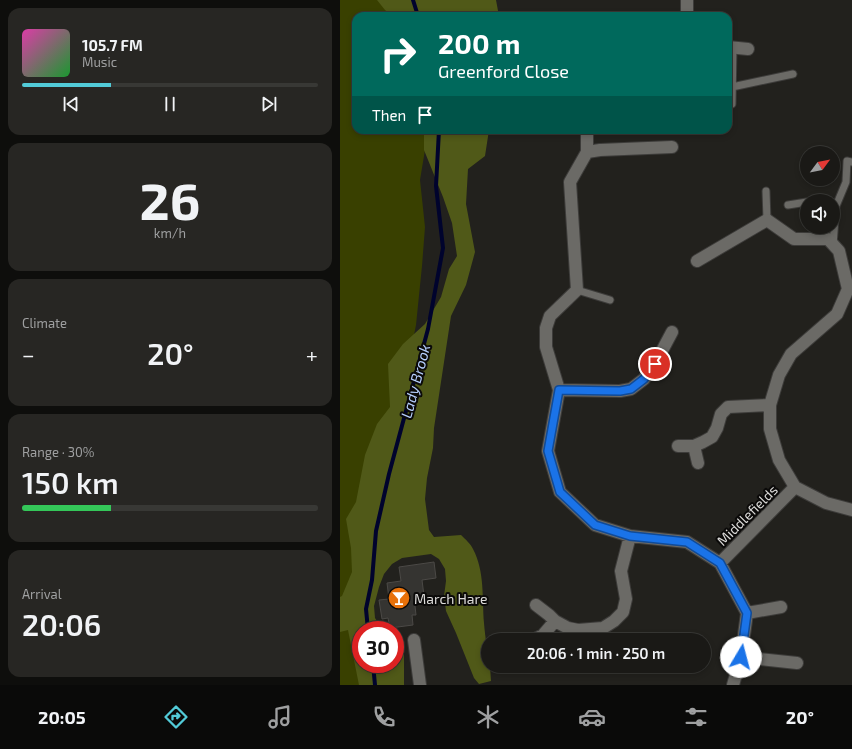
<!DOCTYPE html>
<html lang="en">
<head>
<meta charset="utf-8">
<style>
	body { margin:0; font-family:"Exo 2",sans-serif; background:#272623; color:#f1f3f6; height:100vh; display:flex; flex-direction:column; font-size:15px; white-space:nowrap }
	* { box-sizing:border-box; margin:0 }
	p { font-size:13px; color:#9fa0a1 }
	.icon { flex:none; width:22px; height:22px; fill:none; stroke:currentColor; stroke-width:2; stroke-linecap:round; stroke-linejoin:round }
	.map { position:relative; flex:1; overflow:hidden }
	.sheet { display:flex; flex-direction:column; gap:8px; padding:8px; background:#0e0e0c; width:340px }
	.sheet>* { flex:none }
	.top-card { position:absolute; left:12px; top:12px; width:380px; height:122px; border-radius:12px; box-shadow:0 2px 6px #0003,0 0 0 1px #383835; background:#00695c; color:#fff; overflow:hidden }
	.needle { width:26px; rotate:58deg }
	.buttons { position:absolute; left:460px; top:146px; display:grid; gap:8px }
	.buttons a { display:grid; place-items:center; width:40px; height:40px; border-radius:50%; background:#1a1916; box-shadow:0 2px 6px #0003,0 0 0 1px #383835; font-size:20px }
	.speed { position:absolute; left:12px; top:621px; display:flex; gap:8px; font-size:20px; font-weight:700; text-align:center }
	.speed>* { display:grid; place-content:center; width:52px; height:52px; border-radius:50%; background:#1a1916; box-shadow:0 2px 6px #0003,0 0 0 1px #383835; line-height:1 }
	.speed .limit { border:6px solid #d22; background:#fff; color:#111 }
	.pin { position:absolute; display:grid; place-items:center; width:34px; height:34px; color:#fff; margin:-17px; border:2px solid #fff; border-radius:50%; box-shadow:0 1px 4px #0007 }
	.me { position:absolute; width:44px; margin:-22px; rotate:8deg; stroke-linejoin:round; filter:drop-shadow(0 0 3px #0008) }
	.turn { display:flex; align-items:center; gap:14px; height:84px; padding:0 20px; font-size:18px }
	.turn .icon { width:52px; height:52px; stroke-width:2.5 }
	.turn b { display:block; font-size:28px; line-height:34px }
	.then { display:flex; align-items:center; height:38px; padding:0 20px; background:#0003; gap:8px; font-size:15px }
	.big { font-size:30px; font-weight:600; line-height:1.1 }
	.sheet .card { flex:1; display:flex; flex-direction:column; justify-content:center; gap:6px; min-width:0; padding:0 14px; border-radius:12px; background:#272623 }
	.sheet .dial { align-items:center; gap:0 }
	.dial b { font-size:52px; line-height:1 }
	.song { display:flex; align-items:center; gap:12px }
	.cover { width:48px; height:48px; border-radius:6px; background:linear-gradient(135deg,hsl(320 70% 55%),hsl(130 70% 35%)) }
	.played { height:4px; border-radius:2px; background:linear-gradient(90deg,#52cbd8 30%,#383835 30%) }
	.keys { display:flex; justify-content:space-around; direction:ltr }
	.heat { display:flex; justify-content:space-between; align-items:center; font-size:22px; direction:ltr }
	.charge { height:6px; border-radius:3px; background:linear-gradient(90deg,#34c759 30%,#383835 0) }
	.trip { position:absolute; left:141px; top:633px; width:230px; height:40px; border-radius:20px; background:#1a1916; box-shadow:0 2px 6px #0003,0 0 0 1px #383835; font-weight:600; line-height:40px; text-align:center }
	.menu { display:flex; height:64px; justify-content:space-around; align-items:center; background:#0a0a09; color:#9fa0a1 }
	.menu .icon { width:28px; height:28px }
	.menu .selected { color:#52cbd8 }
	.menu b { font-size:18px; color:#f1f3f6 }
	main { display:flex; flex:1; min-height:0 }
	.map>svg:first-child { display:block }
	.green { fill:#394000 }
	.forest { fill:#505918 }
	.lines { fill:none; stroke-linecap:round; stroke-linejoin:round }
	.stream { stroke:#00032d; stroke-width:4 }
	.building { fill:#353431; stroke:#4b4946 }
	.lane-casing { stroke:#3d3c3a; stroke-width:9 }
	.street-casing { stroke:#3d3c3a; stroke-width:14 }
	.lane { stroke:#6b6a66; stroke-width:7 }
	.street { stroke:#6b6a66; stroke-width:12 }
	.route-casing { stroke:#114b97; stroke-width:10 }
	.route { stroke:#1a73e8; stroke-width:7 }
	.labels { text-anchor:middle; dominant-baseline:central; stroke-width:4; stroke-linejoin:round; paint-order:stroke }
	.street-label { font-size:14px; fill:#dddcda; stroke:#0b0a09 }
	.poi-label { font-size:14px; fill:#dddcda; stroke:#0b0a09; text-anchor:start }
	.water-label { font-size:15px; font-style:italic; fill:#b5cefd; stroke:#0b0a09 }
</style>
</head>
<body>
<main>
<section class="sheet">
<div class="card">
<div class="song"><i class="cover"></i><div><b>105.7 FM</b><p>Music</p></div></div>
<div class="played"></div>
<div class="keys"><svg class="icon" aria-label="previous" viewBox="0 0 24 24"><path d="M18 5L8 12l10 7zM5 5v14"/></svg><svg class="icon" aria-label="pause" viewBox="0 0 24 24"><path d="M8 5v14M16 5v14"/></svg><svg class="icon" aria-label="next" viewBox="0 0 24 24"><path d="M6 5l10 7-10 7zM19 5v14"/></svg></div>
</div>
<div class="card dial"><b>26</b><p>km/h</p></div>
<div class="card"><p>Climate</p>
<div class="heat"><a>−</a><b class="big">20°</b><a>+</a></div>
</div>
<div class="card"><p>Range · 30%</p><b class="big">150 km</b><div class="charge"></div></div>
<div class="card"><p>Arrival</p><b class="big">20:06</b></div>
</section>
<div class="map">
<svg width="512" height="685" viewBox="0 0 512 685">
	<rect width="100%" height="100%" fill="#22211d"/>
	<path class="green" d="M0 0H65L67 16H16V130H88V132L80 180 85 227 82 266 76 325 59 409 21 630V664L35 685H0Z"/>
	<path class="forest" d="M37 0H156L159 16H53L45 10Z
		M84 130H149L145 156 128 169 126 204 135 252 126 285 111 316 94 428 93 448 87 478 85 499 89 530 94 537 121 535C125 539 131 544 133 549 145 572 142 598 144 623 145 637 148 651 148 666H150L151 681 139 684 134 678 116 633 106 611 104 596 106 581 105 569 99 559 91 554 62 558 52 564 44 574 39 587 34 606 35 618 43 630H21V664H55V642L64 646V685H19L8 630 0 632V597L2 596 12 572 11 548 6 519 16 502 25 455 37 424 50 407 48 364 63 344 85 324 101 297 109 269 117 256 112 223 103 197 84 150Z"/>
	<g class="lines">
		<path class="stream" d="M73 0 78 16
			M28 630 26 609 32 580 36 531 49 474 88 329 103 248 96 186 99 130
			M33 664 35 685"/>
	</g>
	<path class="building" d="M94 562 96 578 82 580 84 596 74 597 76 615H72L73 625 50 628 48 618 42 619 39 600 49 599 47 583 61 581 59 567Z"/>
	<g class="lines">
		<g class="lane-casing">
			<path id="lane" d="M392 87 453 74
				M392 104 393 47
				M426 191 427 220
				M473 201 482 199 486 201
				M448 205 467 202
				M493 245 496 206 506 182 507 161 512 162
				M237 290 270 300"/>
		</g>
		<g class="street-casing">
			<path id="street" d="M347 16V0
				M388 47 408 49
				M332 147 260 150 247 152 230 182 237 290 210 316 206 328V347L219 390 208 451 220 492 255 525 290 536 347 542 380 563 407 613 401 657 393 685
				M247 152V130
				M357 261 427 220 454 239H488L499 251 508 289 497 314 451 354 439 375 430 405V429L439 460 455 487 486 503 512 510
				M219 390 280 391 291 389 304 379 315 364 332 332
				M338 446H354L363 442 372 437 377 428 381 414 388 407 430 405
				M354 446 358 463
				M380 563 455 487
				M196 605 209 615 215 621 228 628 238 630 263 628 274 621 283 612 286 599 281 571 290 536
				M407 613 441 607
				M74 640 80 685
				M193 640 203 635 215 621
				M401 657 457 663"/>
		</g>
		<use href="#lane" class="lane"/>
		<use href="#street" class="street"/>
	</g>
	<g class="lines">
		<g class="route-casing">
			<path id="route" d="M315 364 304 379 291 389 280 391 219 390 208 451 220 492 255 525 290 536 347 542 380 563 407 613 401 657"/>
		</g>
		<use href="#route" class="route"/>
	</g>
	<defs>
		<g id="bar-disc" transform="scale(1.15)"><circle r="9.5" fill="#e8710a" stroke="#0b0a09"/><path d="M-6-5H6L.8 .8V4.5H3.5V6h-7V4.5H-.8V.8Z" fill="#fff"/></g>
	</defs>
	<g fill-rule="evenodd">
		<use href="#bar-disc" x="59" y="598"/>
	</g>
	<g class="labels">
		<g class="street-label">
			<text transform="translate(407 515) rotate(-45)">Middlefields</text>
		</g>
		<g class="poi-label">
			<text x="74" y="598">March Hare</text>
		</g>
		<g class="water-label">
			<text transform="translate(75 381) rotate(-75)">Lady Brook</text>
		</g>
	</g>
</svg>
<div class="buttons">
<a><svg class="needle" viewBox="-14 -14 28 28"><path d="M0-13l5 13h-10z" fill="#e53935"/><path d="M0 13l5-13h-10z" fill="#9fa0a1"/></svg></a>
<a><svg class="icon" aria-label="sound" viewBox="0 0 24 24"><path d="M4 9h4l5-4v14l-5-4H4zM17 9q2 3 0 6"/></svg></a>
</div>
<div class="speed"><div class="limit">30</div></div>
<div class="pin" style="left:315px;top:364px;background:#d93025"><svg class="icon" aria-label="arrive" viewBox="0 0 24 24"><path d="M6 21V4h12l-3 4 3 4H6"/></svg></div>
<svg class="me" style="left:401px;top:657px" viewBox="-20 -20 40 40"><circle r="19" fill="#fff"/><path d="M0-13L10 11 0 6-10 11z" fill="#1a73e8"/></svg>
<div class="trip">20:06 · 1 min · 250 m</div>
<div class="top-card">
<div class="turn"><svg class="icon" aria-label="right" viewBox="0 0 24 24"><path d="M7 20v-9h11M14 6l5 5-5 5"/></svg><div><b>200 m</b>Greenford Close</div></div>
<div class="then">Then<svg class="icon" aria-label="arrive" viewBox="0 0 24 24"><path d="M6 21V4h12l-3 4 3 4H6"/></svg></div>
</div>
</div>
</main>
<nav class="menu">
<b>20:05</b>
<svg class="icon selected" aria-label="directions" viewBox="0 0 24 24"><path d="M12 3l9 9-9 9-9-9zM9 14v-3h6M13 9l2 2-2 2"/></svg>
<svg class="icon" aria-label="music" viewBox="0 0 24 24"><path d="M9 18V5l10-2v13"/><circle cx="6" cy="18" r="3"/><circle cx="16" cy="16" r="3"/></svg>
<svg class="icon" aria-label="phone" viewBox="0 0 24 24"><path d="M5 4h4l2 5-3 2q2 4 5 5l2-3 5 2v4C11 20 4 13 5 4z"/></svg>
<svg class="icon" aria-label="climate" viewBox="0 0 24 24"><path d="M12 3v18M4 7l16 10M4 17L20 7"/></svg>
<svg class="icon" aria-label="car" viewBox="0 0 24 24"><path d="M5 17H2v-5l4-1 3-4h7l3 4 3 1v5h-3M9 17h6M6 11h13"/><circle cx="7" cy="17" r="2"/><circle cx="17" cy="17" r="2"/></svg>
<svg class="icon" aria-label="filters" viewBox="0 0 24 24"><path d="M4 7h16M4 17h16"/><circle cx="9" cy="7" r="2"/><circle cx="15" cy="17" r="2"/></svg>
<b>20°</b>
</nav>
</body>
</html>
